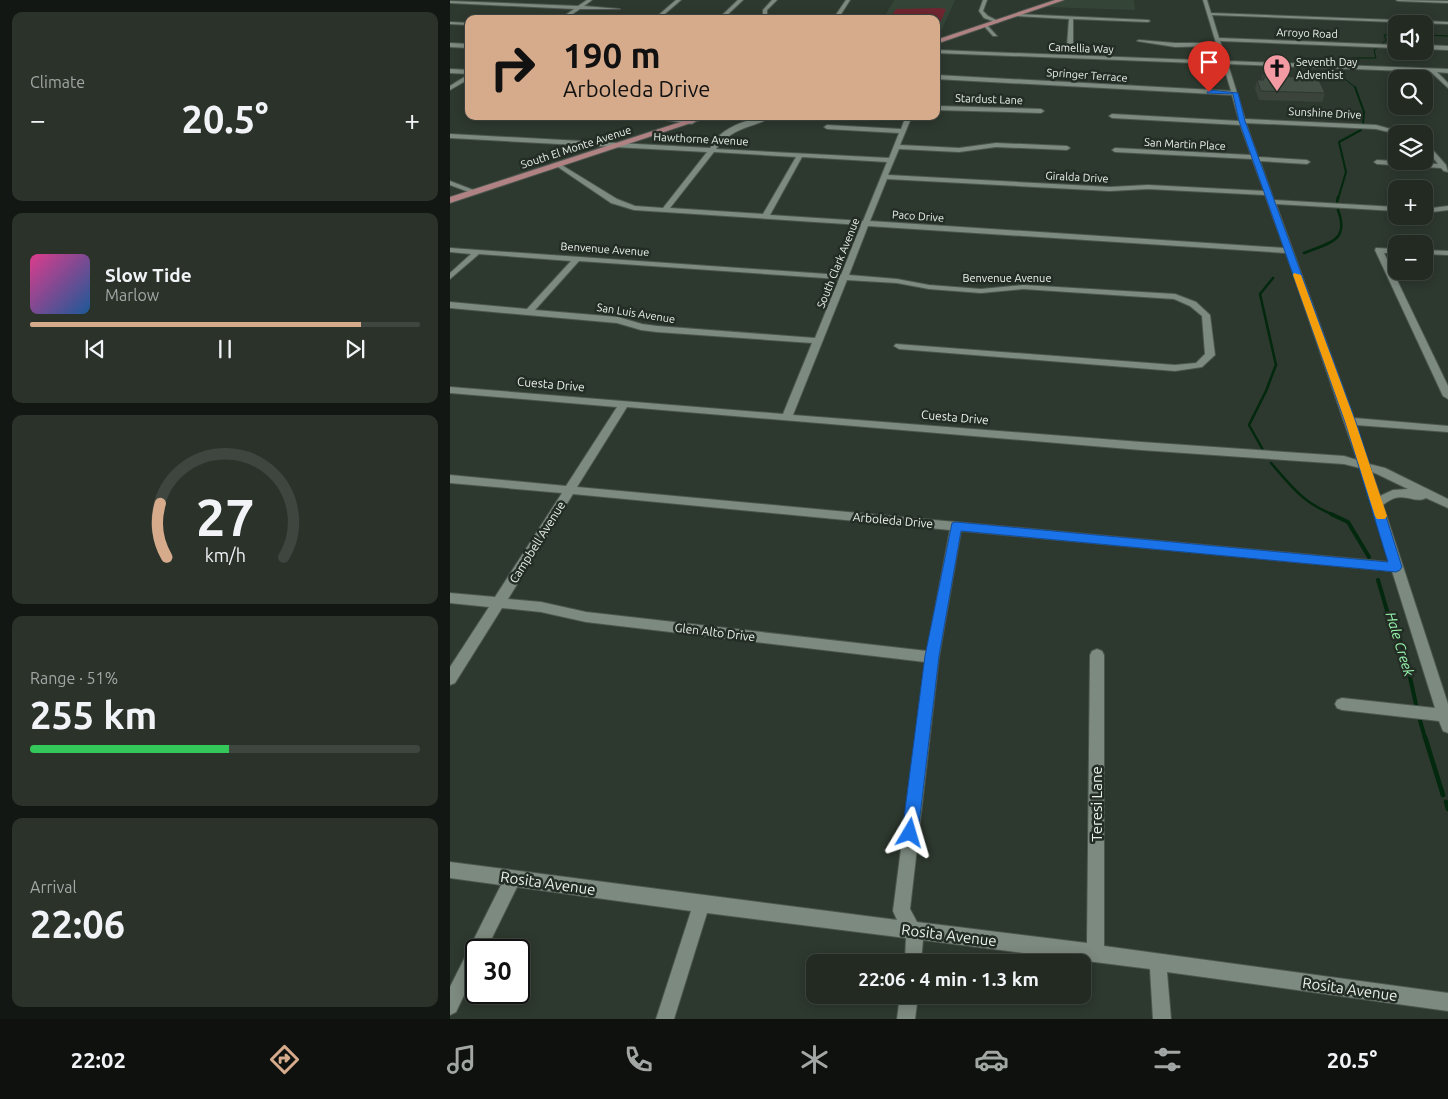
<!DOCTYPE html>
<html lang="en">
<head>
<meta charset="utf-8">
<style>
	body { margin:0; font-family:Ubuntu,sans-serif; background:#2a322a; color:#f1f3f6; height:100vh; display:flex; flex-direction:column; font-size:19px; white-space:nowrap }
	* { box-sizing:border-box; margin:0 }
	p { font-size:16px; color:#a2a7a5 }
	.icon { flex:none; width:28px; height:28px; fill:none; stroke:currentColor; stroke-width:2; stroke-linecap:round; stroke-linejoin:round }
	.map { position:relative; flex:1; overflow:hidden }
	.side { display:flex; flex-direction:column; gap:12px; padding:12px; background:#131713; width:450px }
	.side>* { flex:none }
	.top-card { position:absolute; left:15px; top:15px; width:475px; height:105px; border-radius:10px; box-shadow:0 2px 12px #0003,0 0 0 1px #3f4640; background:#d6ab8b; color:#111; overflow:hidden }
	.controls { position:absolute; left:938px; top:15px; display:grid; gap:10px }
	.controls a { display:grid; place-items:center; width:45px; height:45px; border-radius:10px; background:#222a22; box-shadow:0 2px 12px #0003,0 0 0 1px #3f4640; font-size:25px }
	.speed { position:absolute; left:15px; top:939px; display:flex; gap:10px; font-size:25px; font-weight:700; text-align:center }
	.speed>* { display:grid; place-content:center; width:65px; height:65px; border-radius:50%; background:#222a22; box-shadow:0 2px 12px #0003,0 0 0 1px #3f4640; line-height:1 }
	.speed .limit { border:2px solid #111; border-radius:8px; background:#fff; color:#111 }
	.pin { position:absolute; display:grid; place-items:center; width:42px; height:42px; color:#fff; margin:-51px -21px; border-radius:50% 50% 50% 0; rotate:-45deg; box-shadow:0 0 5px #0007 }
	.pin .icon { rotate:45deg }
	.me { position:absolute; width:55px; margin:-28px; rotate:7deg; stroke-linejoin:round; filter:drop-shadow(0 0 4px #0008) }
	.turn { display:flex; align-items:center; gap:18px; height:105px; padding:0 15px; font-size:22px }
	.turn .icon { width:65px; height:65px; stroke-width:2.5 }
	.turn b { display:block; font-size:35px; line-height:42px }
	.big { font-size:38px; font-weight:600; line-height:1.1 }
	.side .widget { flex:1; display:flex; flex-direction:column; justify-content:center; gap:8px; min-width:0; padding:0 18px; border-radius:10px; background:#2a322a }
	.side .dial { align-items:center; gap:0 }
	.dial svg { height:130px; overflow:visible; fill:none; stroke:#3f4640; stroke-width:7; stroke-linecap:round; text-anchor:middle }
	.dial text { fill:#f1f3f6; stroke:none }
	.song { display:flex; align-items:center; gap:15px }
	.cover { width:60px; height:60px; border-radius:8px; background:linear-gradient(135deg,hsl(330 70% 55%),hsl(210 70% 35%)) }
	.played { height:5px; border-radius:2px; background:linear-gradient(90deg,#d6ab8b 85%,#3f4640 85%) }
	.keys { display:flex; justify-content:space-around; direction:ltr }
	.heat { display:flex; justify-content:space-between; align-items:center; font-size:28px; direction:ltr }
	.charge { height:8px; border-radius:4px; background:linear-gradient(90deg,#34c759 51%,#3f4640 0) }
	.trip { position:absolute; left:356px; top:954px; width:285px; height:50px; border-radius:10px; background:#222a22; box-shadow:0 2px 12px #0003,0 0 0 1px #3f4640; font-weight:600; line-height:50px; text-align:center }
	.dock { display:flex; height:80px; justify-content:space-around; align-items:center; background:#0e110e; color:#a2a7a5 }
	.dock .icon { width:35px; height:35px }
	.dock .active { color:#d6ab8b }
	.dock b { font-size:22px; color:#f1f3f6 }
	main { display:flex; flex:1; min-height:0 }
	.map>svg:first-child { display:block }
	.built { fill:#344537 }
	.green { fill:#6f2631 }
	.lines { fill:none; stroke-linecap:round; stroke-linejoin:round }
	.stream-far4 { stroke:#02280e; stroke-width:1 }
	.stream-far3 { stroke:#02280e; stroke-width:2 }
	.stream-far2 { stroke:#02280e; stroke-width:2.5 }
	.stream-far1 { stroke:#02280e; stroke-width:4 }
	.stream { stroke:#02280e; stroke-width:4.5 }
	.minor-casing { stroke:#4c564e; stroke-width:2 }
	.major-casing { stroke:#4c564e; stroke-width:2 }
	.minor { fill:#7d8a7f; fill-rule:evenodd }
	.major { fill:#b08283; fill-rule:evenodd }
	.wall { fill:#3a443b }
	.building { fill:#434f45; stroke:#2f3730 }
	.route { fill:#1a73e8; stroke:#114b97 }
	.slow { fill:#f59e0b }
	.labels { text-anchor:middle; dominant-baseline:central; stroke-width:5; stroke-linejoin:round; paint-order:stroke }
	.far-street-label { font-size:11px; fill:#eaf1eb; stroke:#232d25 }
	.far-poi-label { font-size:11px; fill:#eaf1eb; stroke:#232d25; text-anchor:start }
	.street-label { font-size:12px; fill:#eaf1eb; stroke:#232d25 }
	.water-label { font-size:14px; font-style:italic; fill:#97f6ac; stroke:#232d25 }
	.near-street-label { font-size:15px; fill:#eaf1eb; stroke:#232d25 }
</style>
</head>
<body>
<main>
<section class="side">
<div class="widget"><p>Climate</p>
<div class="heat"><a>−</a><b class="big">20.5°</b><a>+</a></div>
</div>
<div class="widget">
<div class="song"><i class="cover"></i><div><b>Slow Tide</b><p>Marlow</p></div></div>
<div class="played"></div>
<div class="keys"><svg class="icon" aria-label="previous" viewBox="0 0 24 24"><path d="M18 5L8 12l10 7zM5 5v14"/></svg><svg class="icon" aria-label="pause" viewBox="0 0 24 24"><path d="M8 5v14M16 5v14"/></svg><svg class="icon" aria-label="next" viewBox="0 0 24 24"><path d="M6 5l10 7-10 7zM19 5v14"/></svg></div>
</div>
<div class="widget dial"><svg viewBox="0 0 100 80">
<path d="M14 69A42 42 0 1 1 86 69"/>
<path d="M14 69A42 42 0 0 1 10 36" stroke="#d6ab8b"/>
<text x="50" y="56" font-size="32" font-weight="700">27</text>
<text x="50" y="72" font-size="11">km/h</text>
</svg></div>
<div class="widget"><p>Range · 51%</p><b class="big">255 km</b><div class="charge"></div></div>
<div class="widget"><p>Arrival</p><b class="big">22:06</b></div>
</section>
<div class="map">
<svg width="998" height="1019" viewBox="0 0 998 1019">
	<rect width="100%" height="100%" fill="#2d382e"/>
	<path class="built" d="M444 0H505L489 36 486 37V19H433Z
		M616 0H684L685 10 596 7Z"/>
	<path class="green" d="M489 8 496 9 486 33V19H439L446 9H450Z"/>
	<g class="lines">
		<path class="stream-far4" d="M974 35 998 36
			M932 44 936 40 934 35 946 34
			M895 65 902 58H926L924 50 927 48
			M892 69 890 75 906 88"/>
		<path class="stream-far3" d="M905 87 914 112 913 124
			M888 199 896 172 889 142 911 130"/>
		<path class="stream-far2" d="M887 202 888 197
			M854 253C878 243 900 242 888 210
			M813 450 799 425 816 391 826 365 810 294 823 278
			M821 463C842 487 853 503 884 515"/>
		<path class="stream-far1" d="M881 514 898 522 919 557
			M928 580 938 614 954 650 967 709
			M969 717 975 738"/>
		<path class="stream" d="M975 737 993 795
			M996 802 998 809"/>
		<g class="minor-casing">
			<path id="minor" d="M137 0H142L134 6 170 9H130L115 19H110L124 9 0 3V1L128 6Z
				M226 0H231L209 19H204Z
				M288 0H293L273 19H268Z
				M322 0H327L317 10V15H313V10Z
				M396 0H400L388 19H383Z
				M533 0H537L533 11 538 16 548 21V23L534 18 529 11Z
				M753 0H757L761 13 998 22V24L762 15 769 38 946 45V48L770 41 777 61 998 69V73L987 72 998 83V88L981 72 778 64 795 119 926 125 959 134H947L926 129 796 123 808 157 857 160 860 162 857 164 810 161 824 200 946 207V211L826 204 904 418 998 426V432L906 425 919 464 935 468 998 499V508L976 498C963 505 953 488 933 505L998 704V733L993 731 989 721 892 710 887 708 885 704 887 700 892 698 985 708 942 571 511 531 489 657 460 909 467 922 637 943 640 655 642 651 647 649 652 651 654 655V946L998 993V1011L717 972 721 1019H703L700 969 473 940 471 962H455L456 938 257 913 224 1019H206L241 911 67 887 36 950H26V970L6 1012 0 1015V987L51 885 0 878V862L447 920 443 911 475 662 136 622 91 612 52 608 5 683 0 685V667L39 607 0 603V593L45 597 112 493 0 483V475L116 486 167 407 0 393V387L333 414 362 343 207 332 191 330 167 323 0 308V302L77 309 121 261 29 254 0 279V273L21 254 0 252V248L391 275 411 225 184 210 161 203 105 165 110 164 167 199 185 206 213 208 257 152 0 138V134L260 148C263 144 266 139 270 135 282 124 308 116 324 116 301 129 285 125 266 149L439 158 449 133 377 129 374 127 377 125 451 129 456 116H462L450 145 509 148 546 143 617 146 620 148 617 150 546 147 509 152 449 149 438 175 660 187 698 185 814 191 802 159 665 152 662 150 665 148 801 155 790 125 662 118 659 116 662 114 789 121 782 95 486 79V75L781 91 773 64 486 53 487 50 772 61 767 46 725 47 687 41 689 40 725 43H766ZM264 152 346 157 313 214 220 208ZM352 157 437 162 413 221 320 215ZM437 179 660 191 698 189 815 195 834 248 420 221ZM418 226 836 253 907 460 894 456 691 442 343 415 397 280 447 283 479 289 531 293 573 289 724 299 740 306 752 316 755 354 746 363 725 365 446 344 444 346 449 349 725 371 752 367 765 355 760 315 746 302 725 294 573 285 531 289 479 285 447 279 399 275ZM129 261 389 279 365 338 207 326 192 324 168 317 85 310ZM177 407 691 450 894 464 910 468 939 562 127 487ZM922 472 927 474 958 489 943 490 930 496ZM123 494 500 530 477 651 136 612 91 602 58 599Z
				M946 0 998 1V3L948 1Z
				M566 14 698 20 700 21 698 22 623 19V46L620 48 617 46 619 19 564 16Z
				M0 22 19 23V25L0 24Z
				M533 25H537L547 36H543Z
				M0 43 19 44V48L0 47Z
				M974 45 998 46V50L974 49Z
				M0 69 19 70V74L0 73Z
				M19 74V79L0 90V86Z
				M486 106 591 109 594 111 591 113 486 110Z
				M188 116H208L245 122 242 124Z
				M974 140 996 165 998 172 994 171 991 168 927 164 924 162 927 160 988 164 974 146Z
				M0 181 26 191 28 192 24 194 0 185Z
				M998 206V210L974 213V209Z
				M926 248 946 249V253H934L998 386V399L993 396 925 250Z
				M974 250 998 251V255L974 254Z
				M450 995H468L465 1019H447Z"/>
		</g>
		<g class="major-casing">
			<path id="major" d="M605 0H614L486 44V40Z
				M249 116H262L0 203V197Z"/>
		</g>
		<use href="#minor" class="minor"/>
		<use href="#major" class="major"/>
	</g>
	<path class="wall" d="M813 73 875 93 872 102 809 100 805 89 807 80H811Z"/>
	<path class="building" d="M813 73 823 74 824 76 868 78 875 93 811 91 807 80H814L813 78H815Z"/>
	<path class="route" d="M759 90 788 93 795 121 908 428 952 567 950 570 946 572 511 531 489 656 468 833 466 838 460 840 455 838 452 833 475 656 502 523 506 522 938 562 897 428 789 121 783 94 757 93Z"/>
	<path class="slow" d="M844 273 851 275 905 421 937 516 935 519H927L925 516 895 421 843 275Z"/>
	<defs>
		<g id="church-pin" transform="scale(1.4375)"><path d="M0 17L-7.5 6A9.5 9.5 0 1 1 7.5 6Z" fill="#f49aa2" stroke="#232d25"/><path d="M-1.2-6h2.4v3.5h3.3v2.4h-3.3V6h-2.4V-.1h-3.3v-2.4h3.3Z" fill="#111"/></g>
	</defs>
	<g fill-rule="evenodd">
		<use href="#church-pin" x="827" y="68"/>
	</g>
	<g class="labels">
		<g class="far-street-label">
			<text transform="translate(857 33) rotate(2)">Arroyo Road</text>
			<text transform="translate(631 48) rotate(2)">Camellia Way</text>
			<text transform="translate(637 75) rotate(4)">Springer Terrace</text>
			<text transform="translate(539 99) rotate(2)">Stardust Lane</text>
			<text transform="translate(875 113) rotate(3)">Sunshine Drive</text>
			<text transform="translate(251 139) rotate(3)">Hawthorne Avenue</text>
			<text transform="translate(735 144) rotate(3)">San Martin Place</text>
			<text transform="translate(126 147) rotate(-18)">South El Monte Avenue</text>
			<text transform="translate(627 177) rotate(3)">Giralda Drive</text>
			<text transform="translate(468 216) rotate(4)">Paco Drive</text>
			<text transform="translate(155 249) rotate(4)">Benvenue Avenue</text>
			<text transform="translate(388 263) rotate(-68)">South Clark Avenue</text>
			<text x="557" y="278">Benvenue Avenue</text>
			<text transform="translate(186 313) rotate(9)">San Luis Avenue</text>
		</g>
		<g class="far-poi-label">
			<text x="846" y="62">Seventh Day<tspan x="846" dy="13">Adventist</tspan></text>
		</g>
		<g class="street-label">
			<text transform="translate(101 384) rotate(5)">Cuesta Drive</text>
			<text transform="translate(505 417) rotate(5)">Cuesta Drive</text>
			<text transform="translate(443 520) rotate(5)">Arboleda Drive</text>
			<text transform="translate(87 542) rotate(-58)">Campbell Avenue</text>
			<text transform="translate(265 632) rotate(7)">Glen Alto Drive</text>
		</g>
		<g class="water-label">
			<text transform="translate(950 644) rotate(73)">Hale Creek</text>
		</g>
		<g class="near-street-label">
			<text transform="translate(646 804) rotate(-90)">Teresi Lane</text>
			<text transform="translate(98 883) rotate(8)">Rosita Avenue</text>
			<text transform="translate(499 935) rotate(7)">Rosita Avenue</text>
			<text transform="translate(900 989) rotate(8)">Rosita Avenue</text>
		</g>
	</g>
</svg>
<div class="controls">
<a><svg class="icon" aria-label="sound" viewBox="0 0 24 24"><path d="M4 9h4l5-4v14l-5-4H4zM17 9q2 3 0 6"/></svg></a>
<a><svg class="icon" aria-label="search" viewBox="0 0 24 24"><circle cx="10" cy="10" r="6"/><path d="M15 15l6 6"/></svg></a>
<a><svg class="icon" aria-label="layers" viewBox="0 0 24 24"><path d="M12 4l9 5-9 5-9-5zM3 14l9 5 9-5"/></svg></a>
<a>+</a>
<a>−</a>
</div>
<div class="speed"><div class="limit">30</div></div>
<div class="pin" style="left:759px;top:92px;background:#d93025"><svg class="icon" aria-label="arrive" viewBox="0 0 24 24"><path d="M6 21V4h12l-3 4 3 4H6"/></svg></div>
<svg class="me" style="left:460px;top:833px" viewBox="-20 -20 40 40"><path d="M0-17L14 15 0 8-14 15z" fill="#1a73e8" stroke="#fff" stroke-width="4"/></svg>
<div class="trip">22:06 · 4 min · 1.3 km</div>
<div class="top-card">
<div class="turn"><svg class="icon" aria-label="right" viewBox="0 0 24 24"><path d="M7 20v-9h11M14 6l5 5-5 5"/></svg><div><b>190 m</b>Arboleda Drive</div></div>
</div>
</div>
</main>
<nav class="dock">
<b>22:02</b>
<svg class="icon active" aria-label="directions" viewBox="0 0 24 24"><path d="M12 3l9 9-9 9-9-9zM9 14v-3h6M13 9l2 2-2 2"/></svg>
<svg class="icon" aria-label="music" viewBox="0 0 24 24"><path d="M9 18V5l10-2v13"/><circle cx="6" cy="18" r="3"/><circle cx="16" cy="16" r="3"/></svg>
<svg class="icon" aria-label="phone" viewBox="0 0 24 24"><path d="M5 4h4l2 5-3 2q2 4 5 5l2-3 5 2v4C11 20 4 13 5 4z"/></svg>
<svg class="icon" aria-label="climate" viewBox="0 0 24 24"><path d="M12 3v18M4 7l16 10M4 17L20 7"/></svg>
<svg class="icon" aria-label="car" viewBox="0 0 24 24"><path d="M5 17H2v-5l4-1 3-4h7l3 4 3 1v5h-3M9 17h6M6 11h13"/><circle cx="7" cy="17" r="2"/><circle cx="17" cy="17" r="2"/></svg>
<svg class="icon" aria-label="filters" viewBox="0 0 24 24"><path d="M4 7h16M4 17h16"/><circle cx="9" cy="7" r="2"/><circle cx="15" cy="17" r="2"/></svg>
<b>20.5°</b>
</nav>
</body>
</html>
